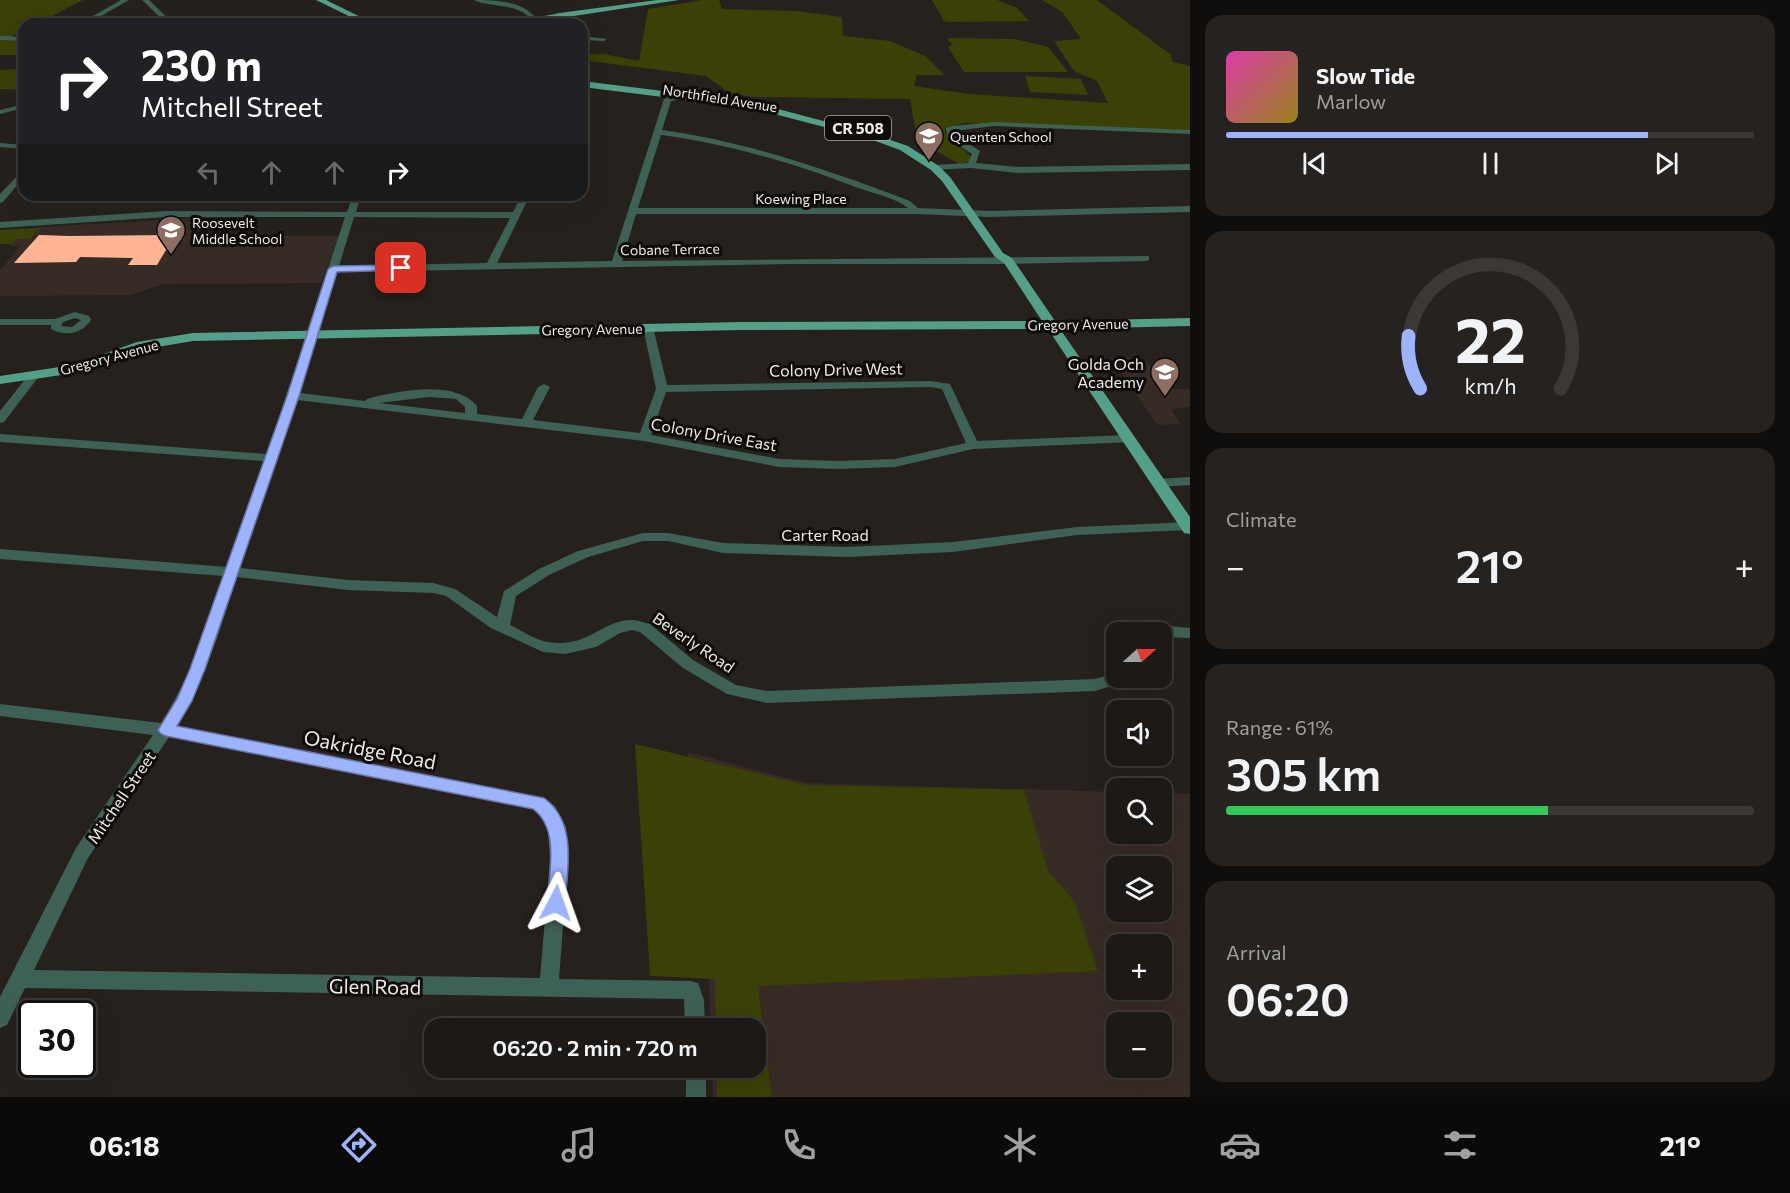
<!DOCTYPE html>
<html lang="en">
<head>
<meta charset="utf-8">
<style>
	body { margin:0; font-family:Commissioner,sans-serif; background:#25221f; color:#f1f3f6; height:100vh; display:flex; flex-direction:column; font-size:22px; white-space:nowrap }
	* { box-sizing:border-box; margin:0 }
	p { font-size:20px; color:#a0a0a1 }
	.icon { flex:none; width:33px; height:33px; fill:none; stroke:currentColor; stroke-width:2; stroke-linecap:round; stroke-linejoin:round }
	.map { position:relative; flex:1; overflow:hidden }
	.side { display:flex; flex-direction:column; gap:15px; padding:15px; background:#100e0c; width:600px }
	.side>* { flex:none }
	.banner { position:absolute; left:18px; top:18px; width:570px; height:183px; border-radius:18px; box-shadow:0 6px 24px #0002,0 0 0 2px #3b3835; background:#202124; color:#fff; overflow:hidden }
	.needle { width:39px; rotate:69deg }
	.fabs { position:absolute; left:1106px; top:622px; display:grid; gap:12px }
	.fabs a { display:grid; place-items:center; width:66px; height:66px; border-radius:12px; background:#1d1916; box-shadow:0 6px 24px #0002,0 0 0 2px #3b3835; font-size:30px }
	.speed { position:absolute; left:18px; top:1000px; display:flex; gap:12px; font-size:30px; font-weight:700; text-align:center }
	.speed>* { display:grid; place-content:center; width:78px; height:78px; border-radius:50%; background:#1d1916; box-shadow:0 6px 24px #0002,0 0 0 2px #3b3835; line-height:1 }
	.speed .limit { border:3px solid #111; border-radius:9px; background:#fff; color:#111 }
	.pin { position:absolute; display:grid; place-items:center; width:51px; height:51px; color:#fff; margin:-26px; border-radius:12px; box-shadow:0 3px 9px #0006 }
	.me { position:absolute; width:66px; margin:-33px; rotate:4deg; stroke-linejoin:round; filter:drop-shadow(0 0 4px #0008) }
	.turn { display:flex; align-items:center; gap:21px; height:126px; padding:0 24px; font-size:27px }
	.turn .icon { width:78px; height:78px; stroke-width:2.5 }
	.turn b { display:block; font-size:42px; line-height:51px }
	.lanes { display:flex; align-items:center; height:57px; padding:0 24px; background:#0003; justify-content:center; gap:30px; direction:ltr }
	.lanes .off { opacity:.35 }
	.big { font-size:45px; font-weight:600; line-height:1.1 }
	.side .widget { flex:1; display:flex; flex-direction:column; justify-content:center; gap:9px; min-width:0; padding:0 21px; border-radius:18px; background:#25221f }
	.side .dial { align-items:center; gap:0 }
	.dial svg { height:156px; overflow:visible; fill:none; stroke:#3b3835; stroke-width:7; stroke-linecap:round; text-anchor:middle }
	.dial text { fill:#f1f3f6; stroke:none }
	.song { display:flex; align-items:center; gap:18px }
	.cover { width:72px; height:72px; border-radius:9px; background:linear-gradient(135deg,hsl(320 70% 55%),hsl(50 70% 35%)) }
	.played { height:6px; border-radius:3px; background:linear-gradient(90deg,#9eb3fd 80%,#3b3835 80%) }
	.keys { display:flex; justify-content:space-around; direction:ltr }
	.heat { display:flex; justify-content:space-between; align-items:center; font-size:33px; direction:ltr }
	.charge { height:9px; border-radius:4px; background:linear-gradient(90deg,#34c759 61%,#3b3835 0) }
	.trip { position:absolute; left:424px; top:1018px; width:342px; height:60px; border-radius:18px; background:#1d1916; box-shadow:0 6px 24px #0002,0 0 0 2px #3b3835; font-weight:600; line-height:60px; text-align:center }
	.tab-bar { display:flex; height:96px; justify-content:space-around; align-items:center; background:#0c0a09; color:#a0a0a1 }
	.tab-bar .icon { width:42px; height:42px }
	.tab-bar .selected { color:#9eb3fd }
	.tab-bar b { font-size:27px; color:#f1f3f6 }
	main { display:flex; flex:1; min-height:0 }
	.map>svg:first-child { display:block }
	.built { fill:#372b26; fill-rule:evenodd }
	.green { fill:#3b4006 }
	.building { fill:#ffb593 }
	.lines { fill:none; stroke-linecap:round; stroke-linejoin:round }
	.minor { fill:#3e6155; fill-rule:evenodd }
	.major { fill:#549f88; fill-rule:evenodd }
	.route { fill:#9eb3fd; stroke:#6774a4; stroke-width:1.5 }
	.labels { text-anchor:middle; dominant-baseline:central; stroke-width:6; stroke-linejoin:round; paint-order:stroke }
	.far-street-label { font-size:14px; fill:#efebe9; stroke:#0e0b0a }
	.far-poi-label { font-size:14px; fill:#efebe9; stroke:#0e0b0a; text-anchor:start }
	.shield { fill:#0e0b0a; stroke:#aca8a6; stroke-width:1.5 }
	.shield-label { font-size:15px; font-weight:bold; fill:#efebe9 }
	.poi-label { font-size:16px; fill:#efebe9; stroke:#0e0b0a; text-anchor:end }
	.street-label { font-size:16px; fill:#efebe9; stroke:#0e0b0a }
	.near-street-label { font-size:20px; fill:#efebe9; stroke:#0e0b0a }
</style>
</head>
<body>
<main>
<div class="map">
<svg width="1190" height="1097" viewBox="0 0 1190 1097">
	<rect width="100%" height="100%" fill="#27211e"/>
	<path class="built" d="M199 218 190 236H339L321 283 163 284 130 295 0 296V271L19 247 9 246 11 244 15 239H31L39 227Z
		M1129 357 1132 362 1147 361 1158 376 1167 378 1177 385 1168 387V389H1190V407L1171 409 1181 424 1158 425 1110 358Z
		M688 752 806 783 1116 792V834H1161V793L1190 794V1097H713L712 1068H756V1029H711L709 984ZM1116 867H1161V912H1116ZM1116 945H1161V990H1116ZM1116 1023H1161V1068H1116Z"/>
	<path class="green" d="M0 0H83L36 24H24V30L9 38 24 40V53L20 55H0Z
		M702 0H719L722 9 795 11 842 17 843 36 890 41 925 56 945 75H917L914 86 969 94 1108 103 1097 81 1074 71 1054 41 1081 39 1062 12 1042 0H1097L1170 54 1173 62 1190 66V132L965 123 945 129V134L975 160 959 164 917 140 910 99 753 97 730 93 706 76 582 60V55L604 54 639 61 648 9Z
		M932 0H997L1017 8 1029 21 948 22 944 21Z
		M947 38 1015 39 1048 47 1068 72H964L948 47 952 45Z
		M24 69V90L0 89V70Z
		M1025 76 1081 79 1088 95 1030 92Z
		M39 228 31 239H16L11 244H0V230Z
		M635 744 806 785 1024 790 1048 871 1075 902 1098 971 758 986 772 1097H717V1068H756V1029H716L715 979 650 976Z"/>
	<path class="building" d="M39 235 69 236 171 235 165 246 169 245 157 265H128L133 258 80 257 76 262 14 263Z"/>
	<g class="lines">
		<path class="minor" d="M121 0H129L87 24H79Z
			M142 0H149L174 24H167Z
			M474 0C498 0 527 1 540 24H534C521 1 493 9 474 0Z
			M0 36 24 37V41L0 40Z
			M582 36 607 39 604 41 582 40Z
			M686 94 690 96 689 98 671 101 662 130C748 142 829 170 910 201L918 208 990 211 1190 206V212L990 217 916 214H636L622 261 1149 256V260L1146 261 1008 264H790L337 272 300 393 365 401 367 399C397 391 455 379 477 406V414L522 419 538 387 544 384 550 387 533 420 640 433 656 389 643 327 648 324 653 327 667 385 931 381 950 384 977 441 1128 435 1134 439 1132 442 973 449 895 467 838 469 779 467 644 441 297 400 240 568 348 580 433 583 455 589 497 617 504 591 539 569 578 551 643 533H668L723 543 846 547 953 542 1077 527 1190 522V530H1188L1077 535 953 552 846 557 723 553 668 541H643L588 557 549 575 516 596 510 625C521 630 535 640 548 642 587 649 602 620 632 620 638 620 645 623 650 624L693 660 736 685 767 691 1095 679 1116 673V678H1126L1123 682 1095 691 767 703 727 694 683 668 640 632 632 630 620 633 596 647 565 654 543 652 491 628 446 596 433 593 348 590 237 577C220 628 206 681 176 726L544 798 555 806 566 827 568 860 559 979 691 981 698 983 704 1000 705 1029H685L684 999 25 988 7 1025 0 1028V997L76 848 153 735 0 716V704L161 723C191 678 205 627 223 576L0 559V549L227 567 264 461 0 442V434L267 454 345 217H166L0 228V222L166 211 347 212 353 195H361L356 212H513L522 195H530L497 263 612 261 664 99ZM661 135C730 144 796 164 861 189 875 194 896 198 908 208H638ZM354 217 510 218 487 263 339 266ZM931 387 942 389 966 443 895 459 838 461 779 459 651 435 666 392ZM429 397 456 399 465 407V413L379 403ZM169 737 534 809 543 816 548 827 550 860 540 978 34 970 88 858Z
			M24 104V108L0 114V110Z
			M994 122 1190 130V134L994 126 953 131 954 135 980 151 976 163 1018 167 1190 164V170L1018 173 971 168 932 170 931 168 935 165 968 163 972 154 947 138 946 128 953 126Z
			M0 143 24 145V149L0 147Z
			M24 169V177L3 202 0 203V194Z
			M75 312 89 316 91 320C81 334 66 337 51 329V325H0V319H55ZM75 318 81 320 72 327 61 326 63 322Z
			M34 372 40 375 4 422 0 423V411L30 373Z
			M1190 477V485L1158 487 1152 483 1158 479Z
			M1169 626 1190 628V638L1161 637V633H1148L1150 629Z
			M686 1068H706V1097H686Z"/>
		<path class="major" d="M316 0H326L375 24H365Z
			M657 0H679L521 24H503L560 13Z
			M582 81 752 102 876 135 908 146 939 166 950 177 1003 253 1012 258 1055 321 1190 318V326L1060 329 1190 517V534L1184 533 1048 329 741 330 193 341 145 349 75 373 0 384V376L73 365 137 342 193 333 741 322 1042 321 1004 263 995 257 942 181 931 170 900 150 870 139 752 108 582 87Z"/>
	</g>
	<path class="route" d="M401 265 404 266V270L337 272 299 396 205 669 192 701 177 726 544 798C577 822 568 867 565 903L563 909 556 911 550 909 547 903C549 873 560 829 533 809L166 736 161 734 158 730 177 699 190 669 287 396 328 269 333 266Z"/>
	<defs>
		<g id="school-pin" transform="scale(1.5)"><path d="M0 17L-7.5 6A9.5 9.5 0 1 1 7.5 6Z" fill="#8d6e63" stroke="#0e0b0a"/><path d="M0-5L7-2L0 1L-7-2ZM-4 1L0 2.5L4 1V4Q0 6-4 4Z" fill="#fff"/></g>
	</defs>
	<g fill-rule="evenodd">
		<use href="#school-pin" x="929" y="136"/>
		<use href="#school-pin" x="171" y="230"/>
		<use href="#school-pin" x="1165" y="372"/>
	</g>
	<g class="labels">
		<g class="far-street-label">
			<text transform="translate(720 98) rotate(9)">Northfield Avenue</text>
			<text x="801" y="198">Koewing Place</text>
			<text transform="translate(670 249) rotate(-1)">Cobane Terrace</text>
			<text transform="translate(1078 324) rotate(-1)">Gregory Avenue</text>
			<text transform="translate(592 329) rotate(-1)">Gregory Avenue</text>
			<text transform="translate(109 357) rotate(-15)">Gregory Avenue</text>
		</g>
		<g class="far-poi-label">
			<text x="950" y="136">Quenten School</text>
			<text x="192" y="222">Roosevelt<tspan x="192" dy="16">Middle School</tspan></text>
		</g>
		<rect class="shield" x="825" y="116" width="66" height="24" rx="4.5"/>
		<g class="shield-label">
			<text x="858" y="128">CR 508</text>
		</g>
		<g class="poi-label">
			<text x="1144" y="363">Golda Och<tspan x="1144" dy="18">Academy</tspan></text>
		</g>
		<g class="street-label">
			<text transform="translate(836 369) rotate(-1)">Colony Drive West</text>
			<text transform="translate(714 434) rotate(10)">Colony Drive East</text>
			<text x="825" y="534">Carter Road</text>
			<text transform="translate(694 642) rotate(34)">Beverly Road</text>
			<text transform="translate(121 797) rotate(-56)">Mitchell Street</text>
		</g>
		<g class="near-street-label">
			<text transform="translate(370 749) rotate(11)">Oakridge Road</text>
			<text transform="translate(375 986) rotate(1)">Glen Road</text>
		</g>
	</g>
</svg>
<div class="fabs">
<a><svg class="needle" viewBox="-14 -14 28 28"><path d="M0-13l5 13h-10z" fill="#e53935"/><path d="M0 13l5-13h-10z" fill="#a0a0a1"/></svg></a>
<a><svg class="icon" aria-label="sound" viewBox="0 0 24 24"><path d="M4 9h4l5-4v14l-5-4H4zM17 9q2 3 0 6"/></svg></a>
<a><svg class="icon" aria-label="search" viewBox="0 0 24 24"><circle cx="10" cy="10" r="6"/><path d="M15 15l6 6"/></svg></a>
<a><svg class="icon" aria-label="layers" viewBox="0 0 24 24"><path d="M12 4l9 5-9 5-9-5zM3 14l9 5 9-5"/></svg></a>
<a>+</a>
<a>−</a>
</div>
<div class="speed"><div class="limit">30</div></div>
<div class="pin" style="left:401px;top:268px;background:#d93025"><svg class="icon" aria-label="arrive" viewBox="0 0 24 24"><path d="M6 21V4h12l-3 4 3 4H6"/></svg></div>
<svg class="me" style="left:556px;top:903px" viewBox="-20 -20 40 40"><path d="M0-17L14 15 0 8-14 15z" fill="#9eb3fd" stroke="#fff" stroke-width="4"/></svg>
<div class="trip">06:20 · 2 min · 720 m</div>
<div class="banner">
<div class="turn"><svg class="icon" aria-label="right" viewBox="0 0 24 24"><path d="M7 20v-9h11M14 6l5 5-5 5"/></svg><div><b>230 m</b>Mitchell Street</div></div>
<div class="lanes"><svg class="icon off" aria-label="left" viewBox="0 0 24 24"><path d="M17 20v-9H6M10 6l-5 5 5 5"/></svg><svg class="icon off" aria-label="ahead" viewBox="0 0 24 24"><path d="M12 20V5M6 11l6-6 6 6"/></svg><svg class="icon off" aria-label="ahead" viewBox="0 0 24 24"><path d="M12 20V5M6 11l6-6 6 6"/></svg><svg class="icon" aria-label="right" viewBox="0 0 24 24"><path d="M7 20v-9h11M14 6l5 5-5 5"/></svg></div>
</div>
</div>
<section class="side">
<div class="widget">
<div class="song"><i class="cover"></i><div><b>Slow Tide</b><p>Marlow</p></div></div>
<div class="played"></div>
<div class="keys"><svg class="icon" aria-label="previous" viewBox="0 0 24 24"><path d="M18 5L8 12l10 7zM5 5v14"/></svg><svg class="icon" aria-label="pause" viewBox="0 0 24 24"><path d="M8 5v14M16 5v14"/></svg><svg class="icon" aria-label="next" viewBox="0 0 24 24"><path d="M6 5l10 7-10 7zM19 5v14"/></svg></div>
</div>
<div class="widget dial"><svg viewBox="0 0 100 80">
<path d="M14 69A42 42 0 1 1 86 69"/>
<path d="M14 69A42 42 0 0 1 8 42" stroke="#9eb3fd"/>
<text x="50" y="56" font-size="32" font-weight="700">22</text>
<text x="50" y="72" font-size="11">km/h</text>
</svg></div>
<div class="widget"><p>Climate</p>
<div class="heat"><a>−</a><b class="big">21°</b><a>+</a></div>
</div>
<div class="widget"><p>Range · 61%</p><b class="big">305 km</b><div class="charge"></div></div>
<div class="widget"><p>Arrival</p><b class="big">06:20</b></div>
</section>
</main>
<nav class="tab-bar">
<b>06:18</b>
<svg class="icon selected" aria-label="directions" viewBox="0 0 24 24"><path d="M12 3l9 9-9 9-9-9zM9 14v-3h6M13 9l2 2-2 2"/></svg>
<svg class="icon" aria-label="music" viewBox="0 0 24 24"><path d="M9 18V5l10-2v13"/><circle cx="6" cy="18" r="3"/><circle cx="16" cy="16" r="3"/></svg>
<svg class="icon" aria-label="phone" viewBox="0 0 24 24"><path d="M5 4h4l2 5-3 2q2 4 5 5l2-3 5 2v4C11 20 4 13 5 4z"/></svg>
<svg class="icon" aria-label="climate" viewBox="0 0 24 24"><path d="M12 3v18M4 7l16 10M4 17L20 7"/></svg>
<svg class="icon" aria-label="car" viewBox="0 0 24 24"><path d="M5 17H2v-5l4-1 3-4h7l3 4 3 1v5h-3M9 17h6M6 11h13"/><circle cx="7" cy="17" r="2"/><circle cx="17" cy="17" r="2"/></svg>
<svg class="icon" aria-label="filters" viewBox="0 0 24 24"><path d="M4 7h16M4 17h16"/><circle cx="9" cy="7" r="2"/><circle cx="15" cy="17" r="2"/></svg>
<b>21°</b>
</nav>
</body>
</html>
